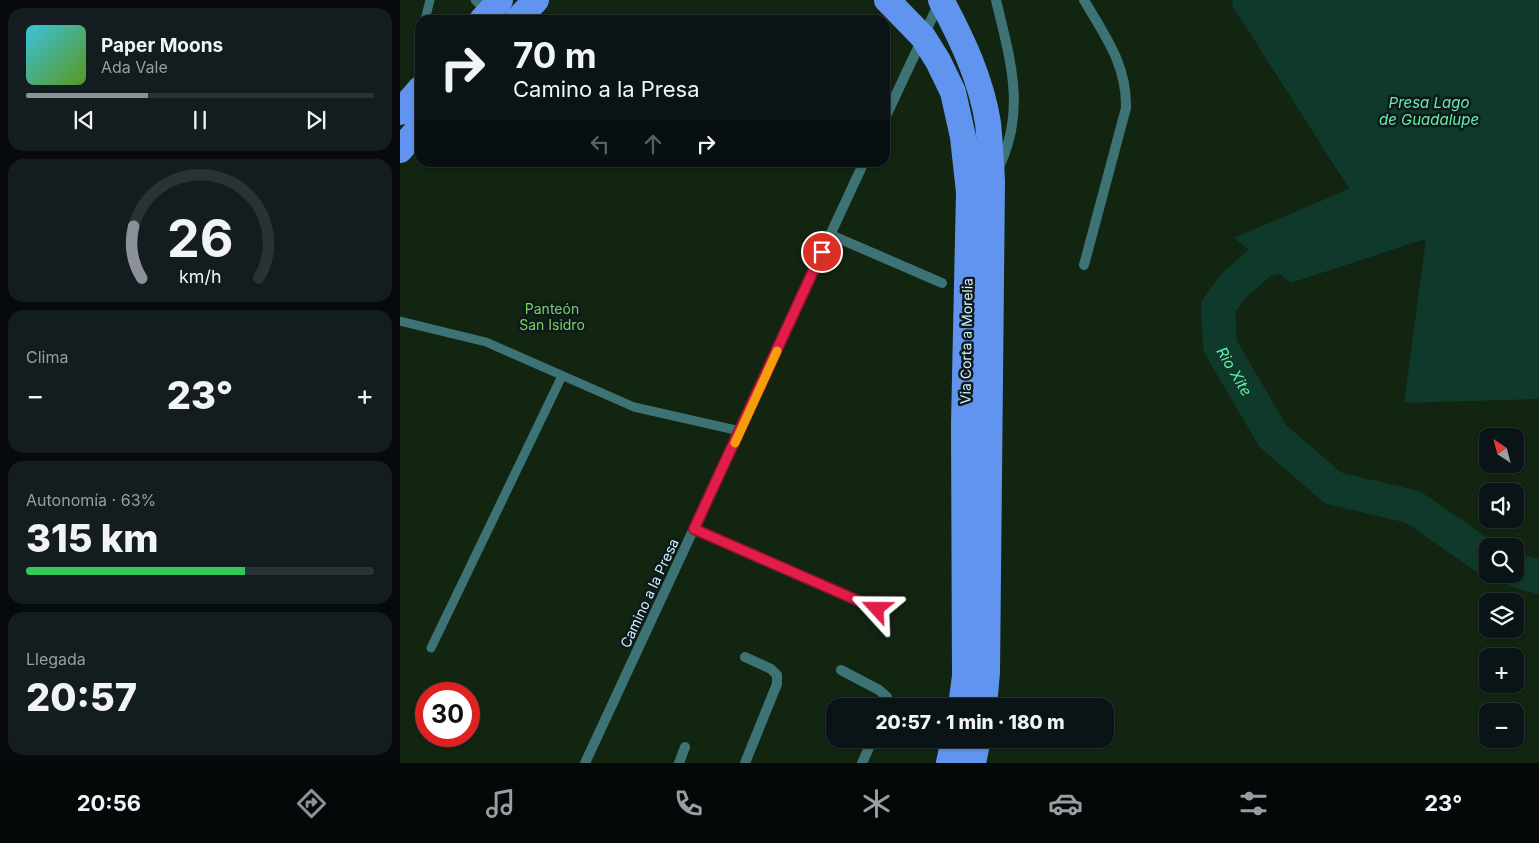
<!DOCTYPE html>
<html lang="es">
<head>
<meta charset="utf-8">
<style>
	body { margin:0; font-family:Inter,sans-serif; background:#131c1e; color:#f1f3f6; height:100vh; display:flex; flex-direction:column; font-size:19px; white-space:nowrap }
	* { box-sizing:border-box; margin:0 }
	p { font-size:16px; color:#999ea0 }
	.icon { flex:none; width:28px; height:28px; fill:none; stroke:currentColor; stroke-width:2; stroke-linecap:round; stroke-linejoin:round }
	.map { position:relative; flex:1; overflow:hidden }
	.details { display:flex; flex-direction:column; gap:8px; padding:8px; background:#060a0c; width:400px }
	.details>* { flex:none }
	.hud { position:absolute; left:15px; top:15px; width:475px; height:152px; border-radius:15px; box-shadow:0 1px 4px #0004,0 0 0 1px #2a3234; background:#0a1315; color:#f1f3f6; overflow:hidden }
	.needle { width:32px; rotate:324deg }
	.controls { position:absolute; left:1079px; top:428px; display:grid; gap:10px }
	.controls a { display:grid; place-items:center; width:45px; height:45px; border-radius:10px; background:#0a1315; box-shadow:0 1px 4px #0004,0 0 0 1px #2a3234; font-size:25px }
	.speed { position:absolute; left:15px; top:682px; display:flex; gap:10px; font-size:25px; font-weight:700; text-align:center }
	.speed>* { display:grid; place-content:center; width:65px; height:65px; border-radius:50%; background:#0a1315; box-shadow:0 1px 4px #0004,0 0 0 1px #2a3234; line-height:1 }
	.speed .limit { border:8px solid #d22; background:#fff; color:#111 }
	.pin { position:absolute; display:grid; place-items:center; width:42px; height:42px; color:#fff; margin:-21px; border:2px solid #fff; border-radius:50%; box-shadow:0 1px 5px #0007 }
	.me { position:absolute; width:55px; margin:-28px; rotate:294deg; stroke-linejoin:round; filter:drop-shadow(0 0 4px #0008) }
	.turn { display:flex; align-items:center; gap:18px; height:105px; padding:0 15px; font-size:22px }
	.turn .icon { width:65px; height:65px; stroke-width:2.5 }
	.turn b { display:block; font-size:35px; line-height:42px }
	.lanes { display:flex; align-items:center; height:48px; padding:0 15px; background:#0003; justify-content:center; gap:25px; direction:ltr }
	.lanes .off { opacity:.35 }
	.big { font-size:38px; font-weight:800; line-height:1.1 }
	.details .card { flex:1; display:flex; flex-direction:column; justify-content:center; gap:8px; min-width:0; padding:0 18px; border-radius:15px; background:#131c1e }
	.details .dial { align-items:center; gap:0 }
	.dial svg { height:130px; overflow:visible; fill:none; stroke:#2a3234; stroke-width:7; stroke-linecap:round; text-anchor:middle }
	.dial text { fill:#f1f3f6; stroke:none }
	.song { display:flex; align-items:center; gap:15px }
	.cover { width:60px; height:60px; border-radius:8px; background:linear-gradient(135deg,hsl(190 70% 55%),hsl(90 70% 35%)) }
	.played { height:5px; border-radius:2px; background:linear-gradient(90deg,#8c9099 35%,#2a3234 35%) }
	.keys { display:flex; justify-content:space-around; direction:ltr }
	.heat { display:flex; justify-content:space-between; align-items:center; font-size:28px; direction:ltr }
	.charge { height:8px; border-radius:4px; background:linear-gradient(90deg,#34c759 63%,#2a3234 0) }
	.trip { position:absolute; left:426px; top:698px; width:288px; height:50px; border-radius:15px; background:#0a1315; box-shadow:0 1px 4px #0004,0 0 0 1px #2a3234; font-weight:800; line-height:50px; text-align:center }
	.menu { display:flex; height:80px; justify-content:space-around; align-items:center; background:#040808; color:#999ea0 }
	.menu .icon { width:35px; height:35px }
	.menu .current { color:#8c9099 }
	.menu b { font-size:22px; color:#f1f3f6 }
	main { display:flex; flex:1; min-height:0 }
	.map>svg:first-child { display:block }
	.green { fill:#122511; fill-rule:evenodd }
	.water { fill:#0f392a }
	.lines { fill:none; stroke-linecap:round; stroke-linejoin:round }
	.river { stroke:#0f392a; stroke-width:34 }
	.service { stroke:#3e7376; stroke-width:9 }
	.minor { stroke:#3e7376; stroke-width:10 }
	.tertiary { stroke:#3e7376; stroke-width:10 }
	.primary { stroke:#6194ee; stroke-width:26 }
	.route-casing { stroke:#92132f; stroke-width:12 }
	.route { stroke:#e11d48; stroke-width:9 }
	.slow { stroke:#f59e0b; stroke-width:9 }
	.labels { text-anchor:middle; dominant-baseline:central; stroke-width:5; stroke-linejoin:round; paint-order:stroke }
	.park-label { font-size:14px; fill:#7dd163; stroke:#0e191c }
	.street-label { font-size:14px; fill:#cef4fa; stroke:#0e191c }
	.water-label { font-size:15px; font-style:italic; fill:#67eea7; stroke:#0e191c }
</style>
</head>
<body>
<main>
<section class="details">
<div class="card">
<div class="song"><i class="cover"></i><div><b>Paper Moons</b><p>Ada Vale</p></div></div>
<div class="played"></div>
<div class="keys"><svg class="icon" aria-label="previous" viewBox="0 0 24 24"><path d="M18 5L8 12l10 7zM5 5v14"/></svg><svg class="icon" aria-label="pause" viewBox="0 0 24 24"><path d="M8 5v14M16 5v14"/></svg><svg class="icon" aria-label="next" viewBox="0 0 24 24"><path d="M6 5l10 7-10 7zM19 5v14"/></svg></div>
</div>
<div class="card dial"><svg viewBox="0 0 100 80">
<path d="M14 69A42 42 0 1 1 86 69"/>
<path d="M14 69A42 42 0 0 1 9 37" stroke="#8c9099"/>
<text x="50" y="56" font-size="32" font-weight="700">26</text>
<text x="50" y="72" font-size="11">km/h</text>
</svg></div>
<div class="card"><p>Clima</p>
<div class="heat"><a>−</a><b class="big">23°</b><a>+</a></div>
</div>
<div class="card"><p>Autonomía · 63%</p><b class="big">315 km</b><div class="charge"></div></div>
<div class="card"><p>Llegada</p><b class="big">20:57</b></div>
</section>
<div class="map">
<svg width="1139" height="763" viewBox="0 0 1139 763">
	<rect width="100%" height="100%" fill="#0e191c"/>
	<path class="green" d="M0 0H832L833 7 949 190 835 238 891 283 1027 239 1004 403 1139 399V763H0ZM20 20H485V162H20ZM1088 436H1115V464H1088ZM1088 491H1115V519H1088ZM1088 546H1115V574H1088ZM1088 601H1115V629H1088ZM1088 656H1115V684H1088ZM26 694H69V736H26ZM435 706H705V739H435ZM1088 711H1115V739H1088Z"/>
	<path class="water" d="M832 0H1139V399L1004 403 1026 239 891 283 834 238 949 189 833 7Z"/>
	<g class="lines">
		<g class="river">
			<path id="s1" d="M908 249 863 260 835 284 818 307 820 346 873 436 933 488 1013 507 1088 559"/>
			<path d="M1115 570 1139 577"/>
		</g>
		<path class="service" d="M75 0 87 12
			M25 20 30 0
			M0 321 86 342 234 407 340 431
			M31 648 162 376"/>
		<path class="minor" d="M596 0C610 59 627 111 598 169
			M431 235 542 283
			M684 265 726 108C727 65 705 36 684 0
			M294 529 477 609
			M441 670 479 690 487 697 486 706
			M279 763 285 747
			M345 763 377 684V675L371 669 345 657
			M462 763 473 739"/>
		<path class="tertiary" d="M485 118 539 3
			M185 763 464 162"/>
		<path class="primary" d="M487 0 523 37 538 61 553 92 563 137 569 192 564 424 565 676 561 706
			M541 0C562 39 581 79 588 123 590 142 591 162 592 181L587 672 584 706
			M82 20 100 0
			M117 20 136 0
			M0 112 20 89
			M0 150 20 127
			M549 763 554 739
			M573 763 578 739"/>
	</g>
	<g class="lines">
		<g class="route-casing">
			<path id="route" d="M422 252 294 529 477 609"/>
		</g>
		<use href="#route" class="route"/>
		<path class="slow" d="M335 443 377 351"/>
	</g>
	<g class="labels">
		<g class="park-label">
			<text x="152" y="308">Panteón<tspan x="152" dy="16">San Isidro</tspan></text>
		</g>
		<g class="street-label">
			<text transform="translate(566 341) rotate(-89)">Via Corta a Morelia</text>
			<text transform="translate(249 593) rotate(-65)">Camino a la Presa</text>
		</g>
		<g class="water-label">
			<text x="1029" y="102">Presa Lago<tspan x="1029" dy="17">de Guadalupe</tspan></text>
			<text stroke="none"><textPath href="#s1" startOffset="180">Rio Xite</textPath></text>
		</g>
	</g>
</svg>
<div class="controls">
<a><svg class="needle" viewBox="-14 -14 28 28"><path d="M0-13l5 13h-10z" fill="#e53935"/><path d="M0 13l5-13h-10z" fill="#999ea0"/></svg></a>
<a><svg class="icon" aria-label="sound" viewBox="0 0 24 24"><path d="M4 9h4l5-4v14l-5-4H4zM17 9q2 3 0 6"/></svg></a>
<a><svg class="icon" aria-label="search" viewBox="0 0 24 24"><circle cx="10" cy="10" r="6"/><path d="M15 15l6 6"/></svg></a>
<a><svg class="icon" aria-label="layers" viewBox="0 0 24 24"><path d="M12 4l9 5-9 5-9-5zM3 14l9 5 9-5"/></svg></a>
<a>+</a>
<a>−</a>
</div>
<div class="speed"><div class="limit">30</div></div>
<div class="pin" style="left:422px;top:252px;background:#d93025"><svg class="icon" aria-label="arrive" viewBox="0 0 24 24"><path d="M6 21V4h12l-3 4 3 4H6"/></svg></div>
<svg class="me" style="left:477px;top:609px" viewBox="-20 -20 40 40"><path d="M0-17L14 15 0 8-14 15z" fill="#e11d48" stroke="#fff" stroke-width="4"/></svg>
<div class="trip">20:57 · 1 min · 180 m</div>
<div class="hud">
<div class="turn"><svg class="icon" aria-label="right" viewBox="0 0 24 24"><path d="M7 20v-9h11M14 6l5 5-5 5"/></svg><div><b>70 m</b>Camino a la Presa</div></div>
<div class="lanes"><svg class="icon off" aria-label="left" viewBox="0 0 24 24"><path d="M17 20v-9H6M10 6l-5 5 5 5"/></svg><svg class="icon off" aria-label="ahead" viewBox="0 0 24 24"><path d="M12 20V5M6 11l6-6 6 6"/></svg><svg class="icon" aria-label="right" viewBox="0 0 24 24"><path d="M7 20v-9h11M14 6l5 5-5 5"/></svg></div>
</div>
</div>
</main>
<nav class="menu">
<b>20:56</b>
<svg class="icon current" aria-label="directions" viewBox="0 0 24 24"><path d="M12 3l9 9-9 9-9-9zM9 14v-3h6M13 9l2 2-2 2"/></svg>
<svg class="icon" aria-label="music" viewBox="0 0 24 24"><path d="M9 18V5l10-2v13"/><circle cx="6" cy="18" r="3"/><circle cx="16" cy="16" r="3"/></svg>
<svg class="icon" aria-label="phone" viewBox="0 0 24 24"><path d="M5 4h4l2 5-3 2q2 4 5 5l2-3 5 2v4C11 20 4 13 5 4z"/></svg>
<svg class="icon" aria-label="climate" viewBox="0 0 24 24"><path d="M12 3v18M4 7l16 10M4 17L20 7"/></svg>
<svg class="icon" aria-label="car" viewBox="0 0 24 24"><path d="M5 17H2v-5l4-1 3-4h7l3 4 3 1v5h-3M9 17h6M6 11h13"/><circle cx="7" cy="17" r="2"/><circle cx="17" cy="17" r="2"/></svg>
<svg class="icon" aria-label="filters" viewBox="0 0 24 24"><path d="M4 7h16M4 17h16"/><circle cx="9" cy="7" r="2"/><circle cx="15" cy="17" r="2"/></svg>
<b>23°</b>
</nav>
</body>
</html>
